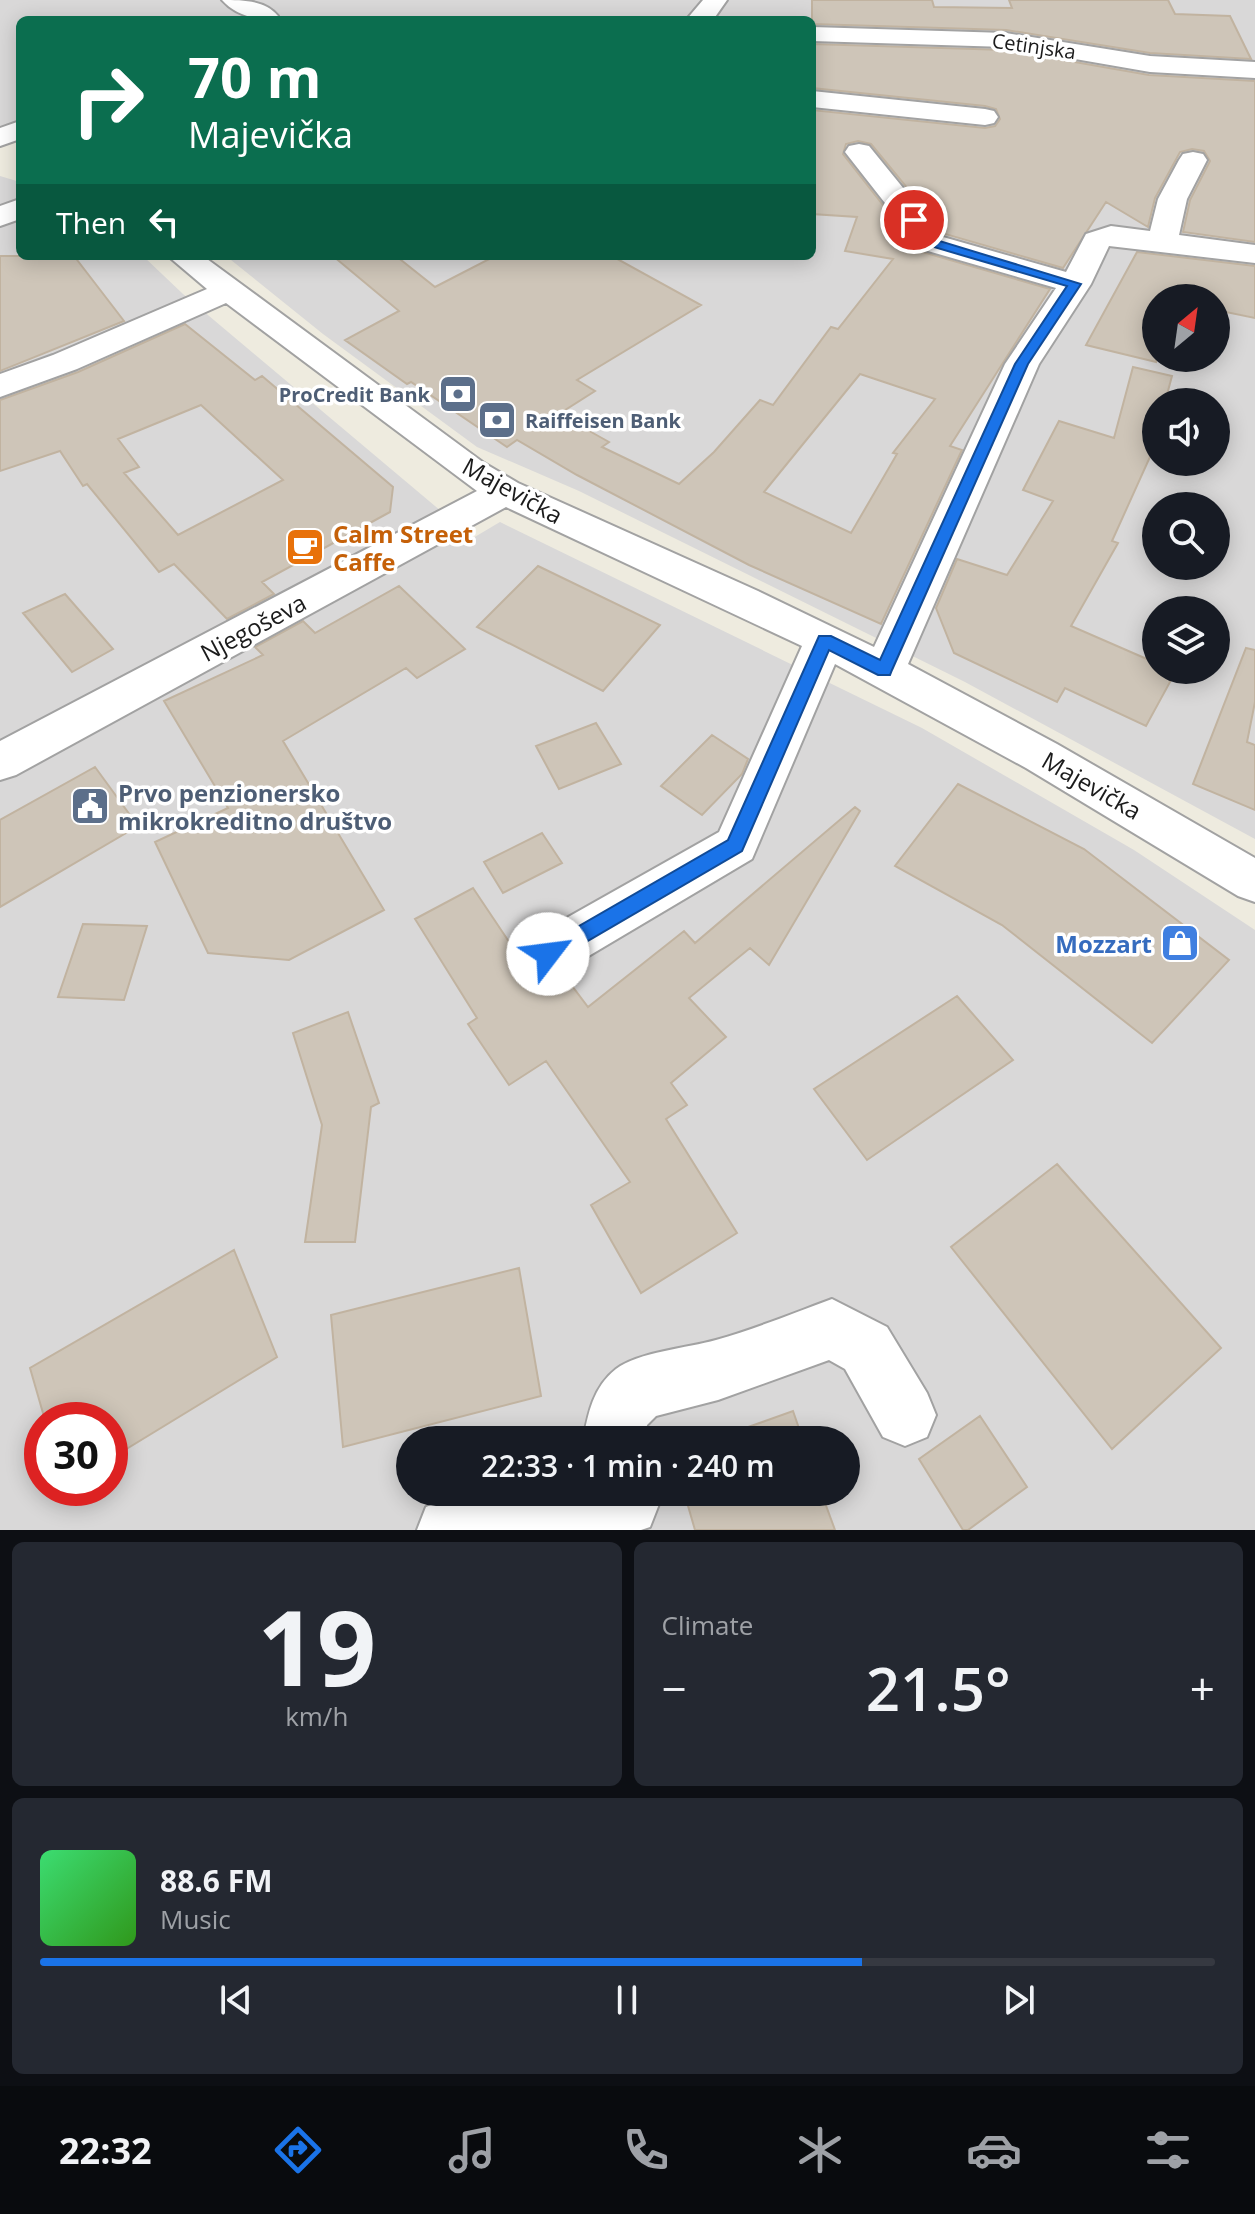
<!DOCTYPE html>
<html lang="en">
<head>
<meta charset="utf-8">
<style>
	body { margin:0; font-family:"Open Sans",sans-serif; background:#242831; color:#f1f3f6; height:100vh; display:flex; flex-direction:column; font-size:30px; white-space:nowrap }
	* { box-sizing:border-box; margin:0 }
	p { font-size:26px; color:#9ea1a6 }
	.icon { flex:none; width:44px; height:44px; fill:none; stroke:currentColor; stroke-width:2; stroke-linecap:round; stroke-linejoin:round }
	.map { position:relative; height:1530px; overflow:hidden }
	.details { display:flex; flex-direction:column; gap:12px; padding:12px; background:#0d0f14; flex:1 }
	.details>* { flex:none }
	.hud { position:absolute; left:16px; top:16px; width:800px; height:244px; border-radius:12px; box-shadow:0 4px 20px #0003; background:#0b6e4f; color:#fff; overflow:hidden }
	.needle { width:52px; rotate:29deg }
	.buttons { position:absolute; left:1142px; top:284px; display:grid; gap:16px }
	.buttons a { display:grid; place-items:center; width:88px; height:88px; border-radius:50%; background:#171b24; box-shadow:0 4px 20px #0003; font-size:40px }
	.speed { position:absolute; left:24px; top:1402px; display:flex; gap:16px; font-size:40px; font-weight:700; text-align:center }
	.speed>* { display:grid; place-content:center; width:104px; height:104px; border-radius:50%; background:#171b24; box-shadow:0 4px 20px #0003; line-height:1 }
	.speed .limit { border:12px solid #d22; background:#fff; color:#111 }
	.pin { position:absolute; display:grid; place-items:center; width:68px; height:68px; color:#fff; margin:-34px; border:4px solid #fff; border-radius:50%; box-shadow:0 2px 8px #0007 }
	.me { position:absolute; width:88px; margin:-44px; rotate:60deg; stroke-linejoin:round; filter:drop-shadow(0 0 6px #0008) }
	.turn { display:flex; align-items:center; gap:28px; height:168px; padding:0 40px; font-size:36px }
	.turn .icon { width:104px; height:104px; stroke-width:2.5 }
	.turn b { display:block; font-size:56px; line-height:68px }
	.then { display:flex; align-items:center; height:76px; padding:0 40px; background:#0003; gap:16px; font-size:30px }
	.big { font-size:60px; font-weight:600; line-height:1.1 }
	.details .widget { flex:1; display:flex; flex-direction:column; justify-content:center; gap:12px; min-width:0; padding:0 28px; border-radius:12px; background:#242831 }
	.details .dial { align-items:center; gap:0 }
	.dial b { font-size:104px; line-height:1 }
	.song { display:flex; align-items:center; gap:24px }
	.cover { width:96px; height:96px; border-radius:12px; background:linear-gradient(135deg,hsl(140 70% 55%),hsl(110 70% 35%)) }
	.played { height:8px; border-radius:4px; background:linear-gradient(90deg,#1a73e8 70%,#363941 70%) }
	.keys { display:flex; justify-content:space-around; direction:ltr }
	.heat { display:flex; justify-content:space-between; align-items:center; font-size:44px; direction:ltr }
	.details .tiles { flex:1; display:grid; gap:12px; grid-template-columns:1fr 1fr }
	.widget:last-child { grid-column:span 2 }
	.trip { position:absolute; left:396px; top:1426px; width:464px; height:80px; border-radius:40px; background:#171b24; box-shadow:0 4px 20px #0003; font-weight:600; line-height:80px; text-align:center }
	.tabs { display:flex; height:128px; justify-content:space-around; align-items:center; background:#090b0e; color:#9ea1a6 }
	.tabs .icon { width:56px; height:56px }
	.tabs .current { color:#1a73e8 }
	.tabs b { font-size:36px; color:#f1f3f6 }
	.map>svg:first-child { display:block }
	.residential { fill:#d9d8d8; fill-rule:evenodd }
	.building { fill:#cec5b8; stroke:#c1b3a0; stroke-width:2; fill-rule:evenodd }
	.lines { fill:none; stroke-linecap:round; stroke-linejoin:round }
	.minor-casing { stroke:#a2a2a2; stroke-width:4 }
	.minor { fill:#fff; fill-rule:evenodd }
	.route { fill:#1a73e8; stroke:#114b97; stroke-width:2 }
	.labels { text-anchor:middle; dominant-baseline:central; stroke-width:7; stroke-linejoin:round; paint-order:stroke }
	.far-street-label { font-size:20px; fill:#1b1b1b; stroke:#fff }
	.far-service-label { font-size:20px; font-weight:bold; fill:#4e5e75; stroke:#fff; text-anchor:end }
	.street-label { font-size:24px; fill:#1b1b1b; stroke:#fff }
	.food-label { font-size:24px; font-weight:bold; fill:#c56008; stroke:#fff; text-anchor:start }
	.service-label { font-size:24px; font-weight:bold; fill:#4e5e75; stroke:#fff; text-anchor:start }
	.shop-label { font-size:24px; font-weight:bold; fill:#366cbe; stroke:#fff; text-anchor:end }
</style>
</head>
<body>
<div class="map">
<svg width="1255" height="1530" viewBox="0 0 1255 1530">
	<rect width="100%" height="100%" fill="#eeebdf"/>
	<path class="residential" d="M0 0H1255V839L965 682 579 491 477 447 323 334 226 256H812V20H20V142L0 134ZM1156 298H1216V358H1156ZM1156 402H1216V462H1156ZM1156 506H1216V566H1156ZM1156 610H1216V670H1156Z
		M0 176 20 182V256H143L183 294 473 538 500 522 922 728 1134 850 1255 930V1530H0ZM42 1420H110V1488H42ZM410 1440H846V1492H410Z"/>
	<path class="building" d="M812 0H932L934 7 1012 8 1009 0H1168L1175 14 1230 16 1251 59 1150 53 1006 30 812 24Z
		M812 44 1006 50 1149 75 1255 81V242L1183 232 1190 200 1210 161 1204 151 1192 149 1180 152 1155 198 1148 227 1106 202 1063 268 945 234 871 144 858 141 846 144 843 154 919 251 1050 289 950 446 962 450 881 624 749 565 577 475 517 440 507 447 411 382 407 384 345 340 399 311 333 256H396L435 287 495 256H612L701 305 577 380 595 391 559 414 609 442 602 447 679 484 714 452 760 400 773 405 831 327 838 329 893 259 845 251 857 217 812 214V110L985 128 995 126 1000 119 996 109 985 106 812 88ZM860 374 935 399 893 453 897 454 851 533 764 492Z
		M1137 252 1255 266V318L1216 310V298L1156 297V362L1086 345Z
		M0 256H74L124 321 0 371Z
		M185 324 255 380 262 376 393 487 390 512 262 582 274 594 227 619 174 564 159 572 87 484 83 486 60 451 0 471V400L78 372ZM201 405 283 480 178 535 124 473 139 467 118 439Z
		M1133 367 1172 376 1165 402H1156L1154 448 1112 541 1118 543 1071 626 1156 663V670L1176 671 1146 726 1065 688 1057 702 954 653 936 608 957 559 1007 575 1053 501 1023 490 1059 421 1114 438Z
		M538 566 660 625 603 691 477 627Z
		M399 586 465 649 417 678 406 668 283 741 384 910 289 960 208 953 155 842 228 808 164 701 263 655 255 647 303 621 315 633Z
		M65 594 113 649 72 672 23 613Z
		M1246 648 1255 650V702L1247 742 1255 745V810L1193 784Z
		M596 723 621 764 559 789 536 746Z
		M712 735 748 759 742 774 702 815 661 786Z
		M95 767 138 826 0 907V820Z
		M958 784 1084 849 1229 960 1152 1043 1002 925 895 866Z
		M855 807 860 811 769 965 750 948 689 998 726 1037 671 1083 687 1105 666 1119 737 1233 641 1293 591 1205 630 1182 546 1061 509 1085 468 1024 477 1018 415 919 473 888 536 982 563 974 588 1007 684 931 695 943Z
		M542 833 562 863 503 893 484 862Z
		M83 924 147 926 124 1000 58 997Z
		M957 996 1013 1060 867 1160 814 1089Z
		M348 1012 379 1103 371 1107 355 1242H305L322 1125 293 1033Z
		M1057 1164 1221 1348 1112 1449 951 1247Z
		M234 1250 277 1357 110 1459V1420H45L30 1368Z
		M519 1268 541 1396 343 1447 331 1315Z
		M793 1411 803 1440H712Z
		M980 1416 1027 1487 968 1530H963L919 1459Z
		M684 1492H821L835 1530H695Z"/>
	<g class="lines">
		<g class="minor-casing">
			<path id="minor" d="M222 0C242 0 265 0 278 16L275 20C256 20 235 15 222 0Z
				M703 0H727L713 20H686Z
				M812 27 1006 33 1150 56 1255 62V78L1150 72 1006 47 812 41Z
				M812 91 985 109 994 111 998 117 994 123 985 125 812 107Z
				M20 121V139L0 146V128Z
				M859 144 869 146 943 237 1066 272 1086 234 1111 226 1150 231 1158 199 1179 160 1183 154 1193 152 1203 154 1207 160 1187 199 1179 235 1255 245V263L1109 246 1091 284 1039 364 908 664 1057 744 1255 858V902L1238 896 1026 768 835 664 752 859 565 970 548 976 531 970 523 954 531 938 719 832 802 646 506 507 16 775 0 780V741L477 491 226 303 77 369 0 397V374L53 355 207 289 168 256H203L484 463 518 483 758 591 874 647 1005 364 1056 288 921 249 845 152 849 146Z
				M20 199V219L0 226V206Z
				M832 1299 887 1327 927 1393 936 1415 927 1437 905 1446 883 1437 845 1369 829 1360 718 1400 656 1416 647 1425 645 1440H583C588 1414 593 1387 616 1369 638 1352 688 1348 716 1340 755 1329 794 1313 832 1299Z
				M489 1492H654L659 1504 650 1527 641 1530H417L426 1507 449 1498Z"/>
		</g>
		<use href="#minor" class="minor"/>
	</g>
	<path class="route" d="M909 217H918L936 240 1081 284 1028 364 892 670 890 675H878L829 650 742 851 555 960 548 963 541 960 538 954 541 948 728 840 819 636H831L880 660 1015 364 1067 286 927 245 908 220Z"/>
	<defs>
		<g id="bank-square" transform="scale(2)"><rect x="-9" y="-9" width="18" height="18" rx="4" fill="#5c6f8a" stroke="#fff"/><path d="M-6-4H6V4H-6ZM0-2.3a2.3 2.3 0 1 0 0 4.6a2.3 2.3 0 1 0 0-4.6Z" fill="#fff"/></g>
		<g id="cafe-square" transform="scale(2)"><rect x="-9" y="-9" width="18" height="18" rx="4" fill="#e8710a" stroke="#fff"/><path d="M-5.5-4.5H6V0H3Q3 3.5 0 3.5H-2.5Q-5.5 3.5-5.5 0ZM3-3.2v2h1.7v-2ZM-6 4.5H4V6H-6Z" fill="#fff"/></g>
		<g id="civic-square" transform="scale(2)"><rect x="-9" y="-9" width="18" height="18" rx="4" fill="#5c6f8a" stroke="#fff"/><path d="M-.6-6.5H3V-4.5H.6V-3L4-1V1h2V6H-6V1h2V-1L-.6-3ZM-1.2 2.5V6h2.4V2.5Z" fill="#fff"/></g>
		<g id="shop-square" transform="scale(2)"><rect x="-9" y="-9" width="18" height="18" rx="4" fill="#3f7fe0" stroke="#fff"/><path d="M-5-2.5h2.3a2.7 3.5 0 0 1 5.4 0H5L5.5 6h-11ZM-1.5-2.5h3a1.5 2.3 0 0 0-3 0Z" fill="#fff"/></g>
	</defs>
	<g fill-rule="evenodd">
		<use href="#bank-square" x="458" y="394"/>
		<use href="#bank-square" x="497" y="420"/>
		<use href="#cafe-square" x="305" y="547"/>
		<use href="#civic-square" x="90" y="806"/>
		<use href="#shop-square" x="1180" y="943"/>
	</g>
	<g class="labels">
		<g class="far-street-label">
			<text transform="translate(1034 46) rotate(8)">Cetinjska</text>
		</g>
		<g class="far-service-label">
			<text x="430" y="394">ProCredit Bank</text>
			<text x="525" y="420" text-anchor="start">Raiffeisen Bank</text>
		</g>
		<g class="street-label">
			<text transform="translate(513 490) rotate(29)">Majevička</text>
			<text transform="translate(253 627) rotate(-28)">Njegoševa</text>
			<text transform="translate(1092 785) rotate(30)">Majevička</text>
		</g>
		<g class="food-label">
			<text x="333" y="533">Calm Street<tspan x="333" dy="28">Caffe</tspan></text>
		</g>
		<g class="service-label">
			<text x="118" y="792">Prvo penzionersko<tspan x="118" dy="28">mikrokreditno društvo</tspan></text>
		</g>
		<g class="shop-label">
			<text x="1152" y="943">Mozzart</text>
		</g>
	</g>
</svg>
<div class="buttons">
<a><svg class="needle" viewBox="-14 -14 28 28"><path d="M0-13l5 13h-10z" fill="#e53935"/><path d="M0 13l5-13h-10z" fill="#9ea1a6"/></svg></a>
<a><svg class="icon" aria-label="sound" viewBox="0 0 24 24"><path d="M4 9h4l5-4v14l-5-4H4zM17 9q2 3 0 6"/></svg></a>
<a><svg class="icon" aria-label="search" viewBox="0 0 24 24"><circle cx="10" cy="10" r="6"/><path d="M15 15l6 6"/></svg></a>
<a><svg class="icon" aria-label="layers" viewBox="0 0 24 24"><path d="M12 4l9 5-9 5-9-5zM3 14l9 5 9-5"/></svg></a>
</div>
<div class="speed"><div class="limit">30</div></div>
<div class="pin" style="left:914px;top:220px;background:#d93025"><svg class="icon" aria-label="arrive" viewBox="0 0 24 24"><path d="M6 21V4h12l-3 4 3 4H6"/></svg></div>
<svg class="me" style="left:548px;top:954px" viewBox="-20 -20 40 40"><circle r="19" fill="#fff"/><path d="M0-13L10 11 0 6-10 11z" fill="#1a73e8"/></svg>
<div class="trip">22:33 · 1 min · 240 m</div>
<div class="hud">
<div class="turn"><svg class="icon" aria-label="right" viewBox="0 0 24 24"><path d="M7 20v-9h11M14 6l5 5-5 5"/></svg><div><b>70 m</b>Majevička</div></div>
<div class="then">Then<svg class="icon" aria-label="left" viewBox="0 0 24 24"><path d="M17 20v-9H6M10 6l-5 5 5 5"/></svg></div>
</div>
</div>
<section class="details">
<div class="tiles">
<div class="widget dial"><b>19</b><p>km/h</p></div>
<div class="widget"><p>Climate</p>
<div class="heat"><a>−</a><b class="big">21.5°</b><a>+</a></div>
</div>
<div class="widget">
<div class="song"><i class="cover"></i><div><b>88.6 FM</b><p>Music</p></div></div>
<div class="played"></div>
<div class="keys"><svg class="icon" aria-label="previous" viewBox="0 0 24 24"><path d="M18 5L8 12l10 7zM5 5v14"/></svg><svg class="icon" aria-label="pause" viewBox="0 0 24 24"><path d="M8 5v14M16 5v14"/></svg><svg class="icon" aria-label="next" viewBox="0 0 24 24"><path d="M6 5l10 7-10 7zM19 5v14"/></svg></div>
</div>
</div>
</section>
<nav class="tabs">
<b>22:32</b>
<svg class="icon current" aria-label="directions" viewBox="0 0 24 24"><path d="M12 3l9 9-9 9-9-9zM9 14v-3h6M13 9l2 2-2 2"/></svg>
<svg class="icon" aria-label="music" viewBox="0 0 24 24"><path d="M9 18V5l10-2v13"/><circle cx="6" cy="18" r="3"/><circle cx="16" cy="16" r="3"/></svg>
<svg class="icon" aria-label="phone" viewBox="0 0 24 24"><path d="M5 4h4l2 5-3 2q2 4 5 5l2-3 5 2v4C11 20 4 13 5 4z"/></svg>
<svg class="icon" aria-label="climate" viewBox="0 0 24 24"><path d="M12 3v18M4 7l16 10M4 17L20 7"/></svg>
<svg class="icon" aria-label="car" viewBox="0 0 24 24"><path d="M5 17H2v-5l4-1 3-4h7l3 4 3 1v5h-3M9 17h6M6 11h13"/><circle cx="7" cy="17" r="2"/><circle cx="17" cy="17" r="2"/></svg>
<svg class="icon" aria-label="filters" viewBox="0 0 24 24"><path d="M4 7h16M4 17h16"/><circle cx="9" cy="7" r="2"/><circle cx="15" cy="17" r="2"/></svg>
</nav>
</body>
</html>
